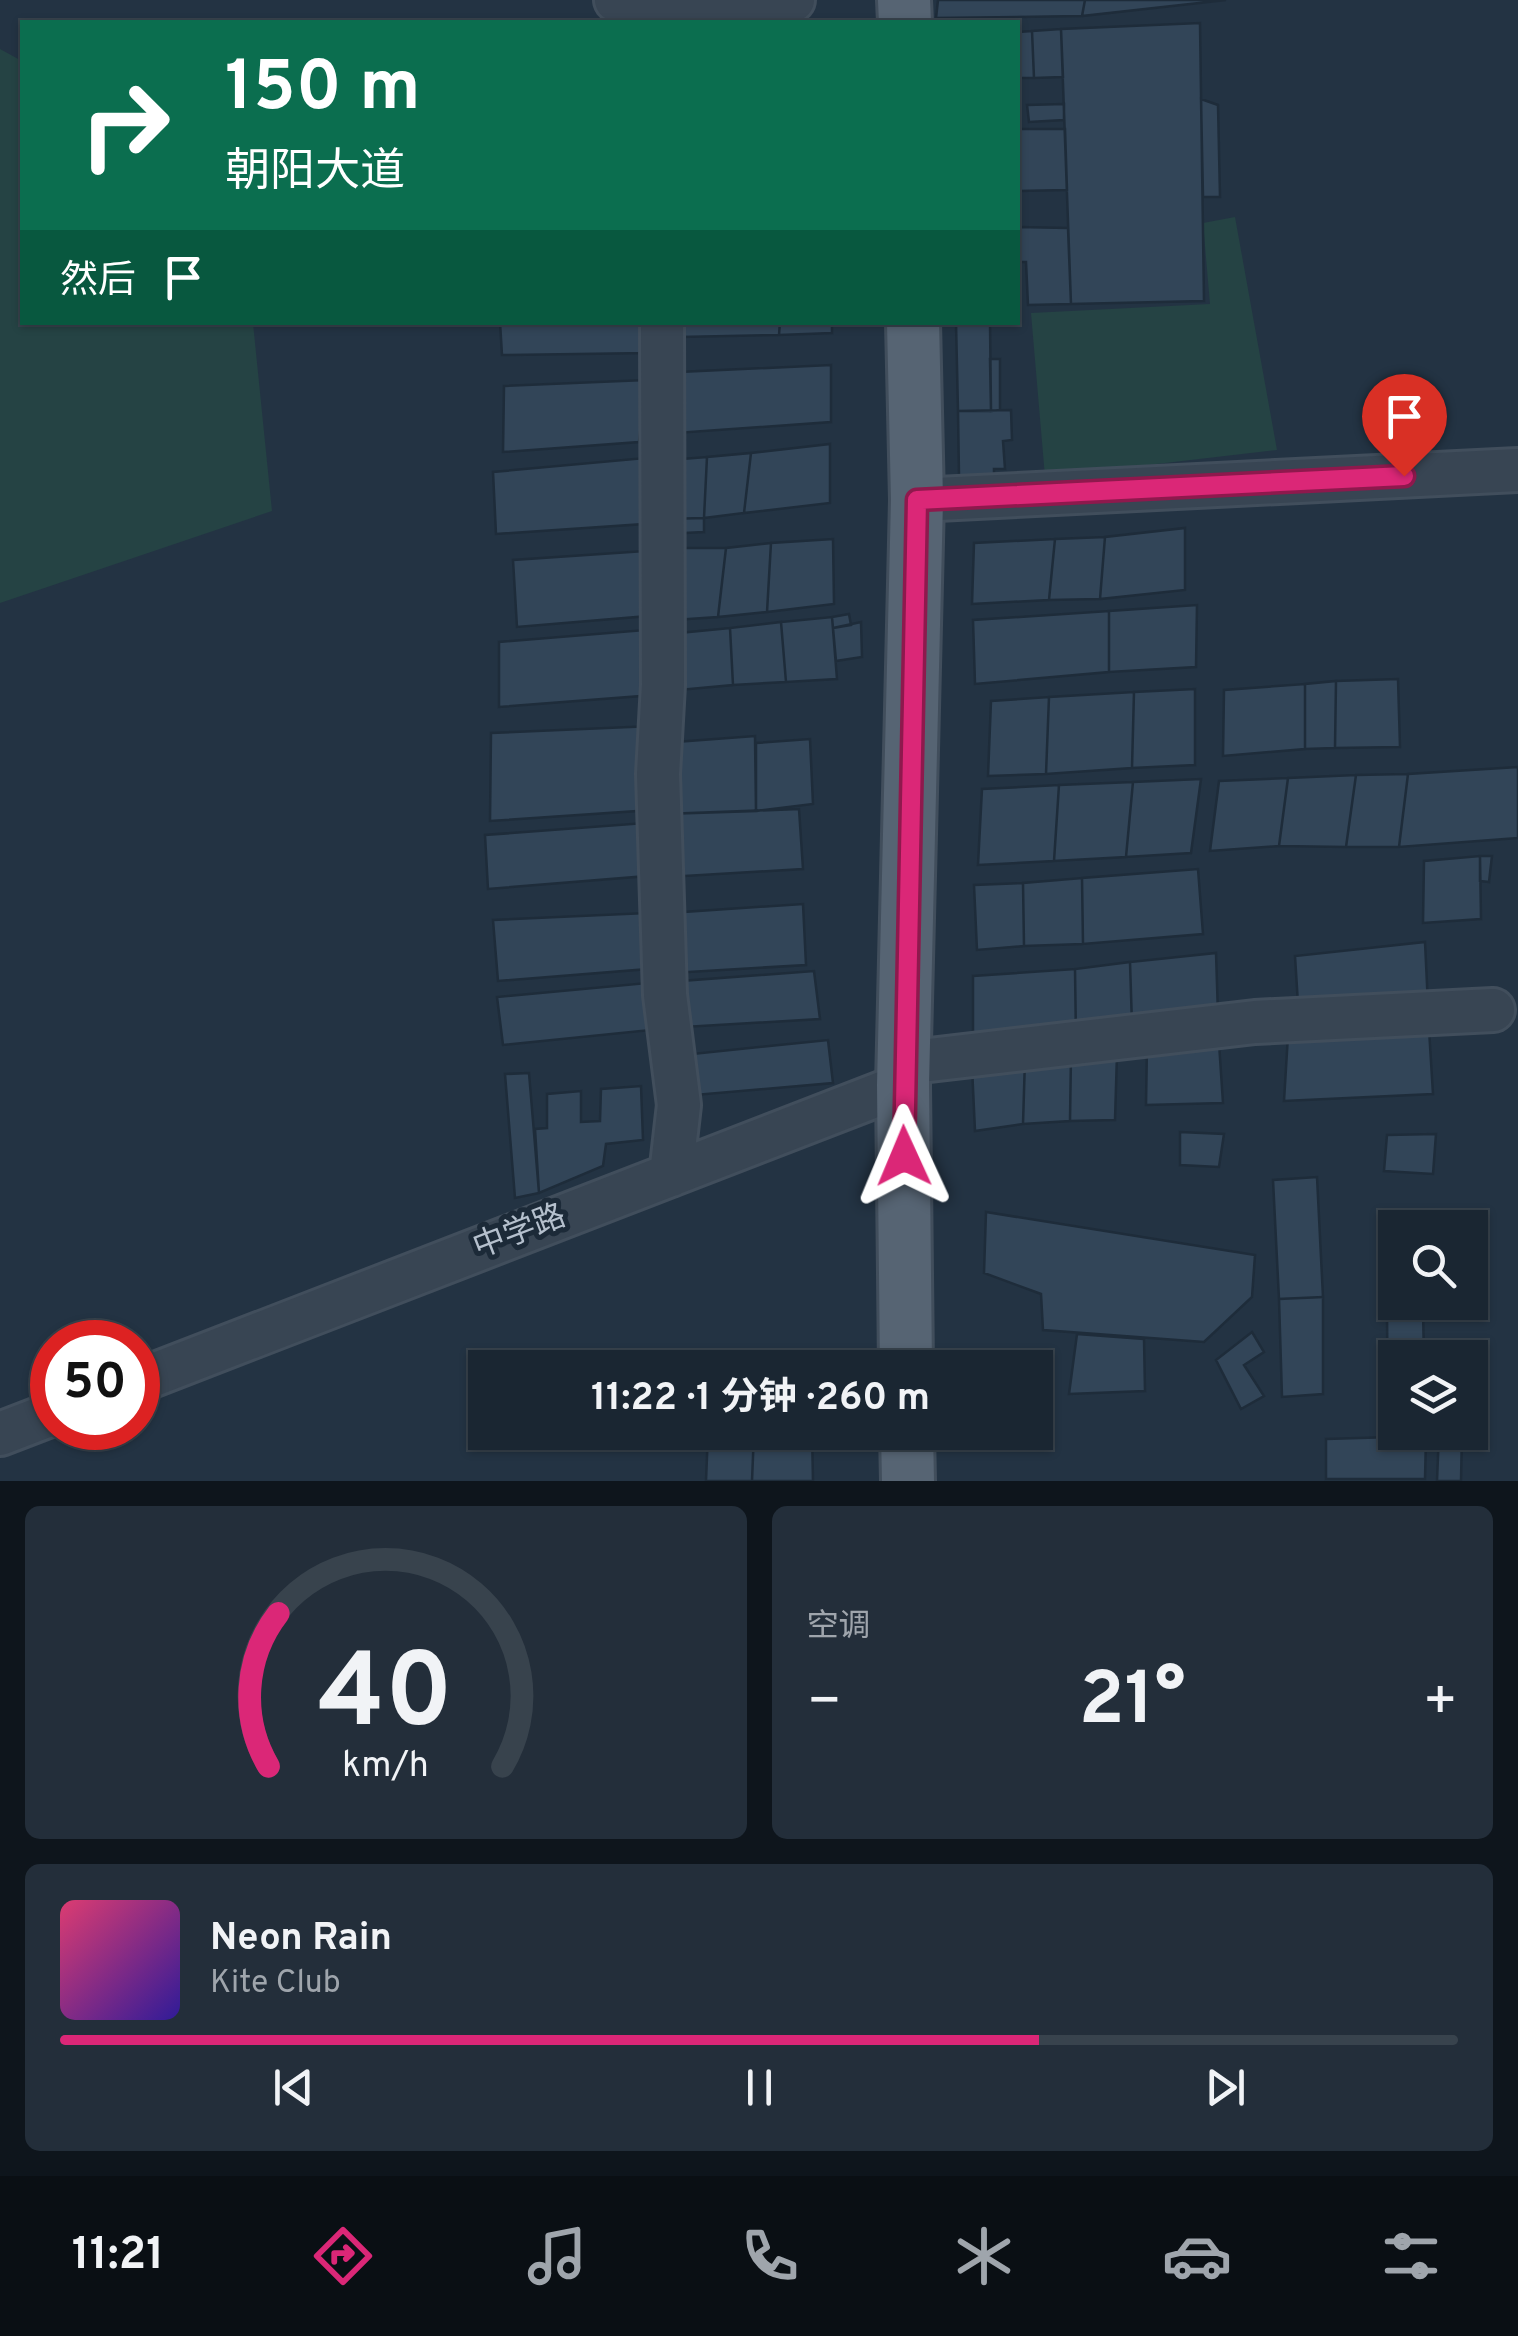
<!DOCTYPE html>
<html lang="zh">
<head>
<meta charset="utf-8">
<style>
	body { margin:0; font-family:Overpass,"Noto Sans SC",sans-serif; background:#232e3a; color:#f1f3f6; height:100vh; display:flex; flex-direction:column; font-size:38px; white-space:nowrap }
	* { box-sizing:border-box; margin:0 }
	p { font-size:32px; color:#9fa5ac }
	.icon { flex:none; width:55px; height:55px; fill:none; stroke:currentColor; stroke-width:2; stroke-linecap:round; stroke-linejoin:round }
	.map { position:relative; height:1481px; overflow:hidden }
	.drawer { display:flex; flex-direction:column; gap:25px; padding:25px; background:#0e151c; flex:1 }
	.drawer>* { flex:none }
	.guide { position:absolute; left:20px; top:20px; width:1000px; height:305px; border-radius:0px; box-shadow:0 2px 8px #0004,0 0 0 2px #38434d; background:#0b6e4f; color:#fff; overflow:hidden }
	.buttons { position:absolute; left:1378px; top:1210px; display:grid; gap:20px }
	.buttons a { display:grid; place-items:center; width:110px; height:110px; border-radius:0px; background:#1a2632; box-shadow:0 2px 8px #0004,0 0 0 2px #38434d; font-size:50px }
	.speed { position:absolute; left:30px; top:1320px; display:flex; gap:20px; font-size:50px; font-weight:700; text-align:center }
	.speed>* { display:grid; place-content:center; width:130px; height:130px; border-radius:50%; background:#1a2632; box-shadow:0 2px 8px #0004,0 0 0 2px #38434d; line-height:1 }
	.speed .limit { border:15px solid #d22; background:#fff; color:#111 }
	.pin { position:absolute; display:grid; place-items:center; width:85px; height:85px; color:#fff; margin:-102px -42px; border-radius:50% 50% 50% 0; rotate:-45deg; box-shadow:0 0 10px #0007 }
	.pin .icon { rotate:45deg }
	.me { position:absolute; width:110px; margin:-55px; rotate:359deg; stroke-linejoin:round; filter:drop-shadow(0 0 8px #0008) }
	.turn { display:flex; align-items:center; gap:35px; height:210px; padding:0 40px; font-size:45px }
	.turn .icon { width:130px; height:130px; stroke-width:2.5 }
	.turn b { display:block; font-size:70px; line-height:85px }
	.then { display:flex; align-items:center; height:95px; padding:0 40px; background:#0003; gap:20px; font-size:38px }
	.big { font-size:75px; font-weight:700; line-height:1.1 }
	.drawer .widget { flex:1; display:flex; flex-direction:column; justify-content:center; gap:15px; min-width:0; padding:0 35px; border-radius:15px; background:#232e3a }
	.drawer .dial { align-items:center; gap:0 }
	.dial svg { height:260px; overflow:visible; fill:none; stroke:#38434d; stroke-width:7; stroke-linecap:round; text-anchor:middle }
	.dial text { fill:#f1f3f6; stroke:none }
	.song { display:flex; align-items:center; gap:30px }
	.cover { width:120px; height:120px; border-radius:15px; background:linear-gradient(135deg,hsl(340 70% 55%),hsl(250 70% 35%)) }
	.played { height:10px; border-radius:5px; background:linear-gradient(90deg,#db2777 70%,#38434d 70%) }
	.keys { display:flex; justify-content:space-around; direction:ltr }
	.heat { display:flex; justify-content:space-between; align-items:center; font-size:55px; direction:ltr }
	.drawer .tiles { flex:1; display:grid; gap:25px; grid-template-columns:1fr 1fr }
	.widget:last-child { grid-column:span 2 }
	.trip { position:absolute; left:468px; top:1350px; width:585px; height:100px; border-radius:0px; background:#1a2632; box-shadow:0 2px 8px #0004,0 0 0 2px #38434d; font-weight:700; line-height:100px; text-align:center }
	.dock { display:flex; height:160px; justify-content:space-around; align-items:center; background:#0a0f14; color:#9fa5ac }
	.dock .icon { width:70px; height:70px }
	.dock .on { color:#db2777 }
	.dock b { font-size:45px; color:#f1f3f6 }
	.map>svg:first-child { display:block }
	.green { fill:#254344 }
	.building { fill:#324558; stroke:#1e2c3a; stroke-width:2.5 }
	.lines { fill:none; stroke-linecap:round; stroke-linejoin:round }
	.minor-casing { stroke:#414e5c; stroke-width:48 }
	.major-casing { stroke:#414e5c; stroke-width:58 }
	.minor { stroke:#384553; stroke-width:42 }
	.major { stroke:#566473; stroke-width:52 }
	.route-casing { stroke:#8e194d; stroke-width:25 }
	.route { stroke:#db2777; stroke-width:18 }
	.labels { text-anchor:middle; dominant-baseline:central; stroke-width:10; stroke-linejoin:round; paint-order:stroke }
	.street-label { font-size:32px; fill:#b5c0cd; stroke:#1c2a38 }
</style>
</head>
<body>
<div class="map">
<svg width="1518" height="1481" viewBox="0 0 1518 1481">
	<rect width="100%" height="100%" fill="#233343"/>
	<path class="green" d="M0 49 22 61V322L253 323 272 511 0 603Z
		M1235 217 1277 450 1045 477 1031 313 1210 304 1203 223Z"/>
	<path class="building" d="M938 0H1085L1082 16 936 18Z
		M1085 0H1226L1082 16Z
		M1200 23 1204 301 1071 304 1061 29Z
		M1061 29 1063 77 1034 78 1032 31Z
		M1032 31 1034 78H1018V32Z
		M1201 99 1218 105 1220 197H1203Z
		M1064 104V120L1029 122 1027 105Z
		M1018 129H1065L1067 190 1018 191Z
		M1018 227 1068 228 1071 304 1028 305 1026 262H1018Z
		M500 322H649L648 353 502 355Z
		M680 322H780L779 335 680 337Z
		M780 322H832V333L779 335Z
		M956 322H990L991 411H958Z
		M990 359H1000V410L991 411Z
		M831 365V422L676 433 679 372Z
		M646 380 639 442 503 452 504 386Z
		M1011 410 1012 440 1003 441 1005 469H994V478L959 476 958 411Z
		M830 444V503L744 513 751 453Z
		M751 453 744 513 704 518 707 457Z
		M707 457 704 518 666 519 669 460Z
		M645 458 644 524 496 534 493 472Z
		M704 518V532L664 534 666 519Z
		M1185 528V590L1100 599 1105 537Z
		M1105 537 1100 599 1049 600 1055 539Z
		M833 539 834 604 767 612 771 543Z
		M1055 539 1049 600 972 604 974 543Z
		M771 543 767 612 718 617 726 548Z
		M683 548H726L718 617 674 620Z
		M645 551 648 616 517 627 513 560Z
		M1197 605 1196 667 1109 672V611Z
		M1109 611V672L975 684 973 620Z
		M849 614 851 625 833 628 832 617Z
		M832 617 837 679 786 682 781 622Z
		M781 622 786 682 733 685 730 628Z
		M861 622 862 657 836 661 833 628Z
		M730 628 733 685 679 690V633Z
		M657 629 654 695 499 707V642Z
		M1398 679 1400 747 1335 748 1336 681Z
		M1336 681 1335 748 1305 749V684Z
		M1305 684V749L1223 756 1224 690Z
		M1195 689V765L1132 768 1134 692Z
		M1134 692 1132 768 1046 774 1049 697Z
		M1049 697 1046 774 988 776 991 701Z
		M653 726 652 810 490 821 491 733Z
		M755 736 756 811 665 814 662 743Z
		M810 739 813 804 756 811V743Z
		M1518 767V838L1399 847 1408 774Z
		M1408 774 1399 847H1346L1356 775Z
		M1356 775 1346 847 1279 846 1288 778Z
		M1288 778 1279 846 1210 851 1219 781Z
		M1201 779 1191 853 1126 857 1133 782Z
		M1133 782 1126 857 1054 861 1059 785Z
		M1059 785 1054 861 978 865 982 789Z
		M799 809 803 869 668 877 665 814Z
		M645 823 647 876 488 889 485 835Z
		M1480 856 1481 919 1423 923 1424 861Z
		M1480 856H1492L1489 882 1480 881Z
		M1198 869 1203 934 1083 944 1082 878Z
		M1082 878 1083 944 1024 946 1023 883Z
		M1023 883 1024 946 977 950 974 885Z
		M803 904 806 965 672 973 669 913Z
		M647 913 648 969 498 981 493 920Z
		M1425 942 1428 1005 1299 1020 1295 956Z
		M1216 953 1218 1015 1132 1025 1130 962Z
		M1130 962 1132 1025 1076 1039 1075 969Z
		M1075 969 1076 1039 973 1051V976Z
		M814 971 820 1019 684 1027 681 981Z
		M647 983 651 1030 503 1045 497 997Z
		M1429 1029 1433 1094 1284 1101 1288 1035Z
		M828 1040 833 1083 695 1095 692 1054Z
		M1219 1043 1223 1103 1146 1105 1147 1045Z
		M1117 1054 1115 1120 1070 1121 1071 1055Z
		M1071 1055 1070 1121 1023 1124 1025 1059Z
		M1025 1059 1023 1124 975 1131 972 1067Z
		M529 1073 539 1193 515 1198 505 1074Z
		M641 1086 643 1140 606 1144 603 1166 539 1193 535 1129 547 1128V1094L581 1091V1122L600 1121 601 1089Z
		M1180 1132 1224 1134 1219 1167 1180 1165Z
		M1436 1134 1433 1174 1384 1171 1387 1135Z
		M1317 1177 1323 1297 1279 1299 1273 1180Z
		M986 1212 1255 1255 1252 1297 1204 1342 1043 1330 1041 1294 984 1273Z
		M1323 1297V1394L1282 1397 1279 1299Z
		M1387 1311H1423L1424 1358H1395V1432H1426V1436L1388 1437Z
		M1252 1332 1264 1352 1244 1365 1264 1396 1241 1409 1216 1360Z
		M1077 1334 1144 1339 1145 1391 1069 1394Z
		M708 1432H754L752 1481H706Z
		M754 1432H812L813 1481H752Z
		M1439 1432H1462L1461 1481H1437Z
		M1426 1436 1425 1479H1326V1439Z"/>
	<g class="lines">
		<g class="minor-casing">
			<path id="minor" d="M616 0 659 6 793 0
				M662 322 663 685 658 774 665 995 679 1105 671 1175
				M917 500 1518 470
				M904 1063 1255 1022 1493 1010
				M138 1381 903 1085
				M0 1434 52 1414"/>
		</g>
		<g class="major-casing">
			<path id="major" d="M904 0 905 22
				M906 1368 903 1085 917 500 913 322
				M907 1432 908 1481"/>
		</g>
		<use href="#minor" class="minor"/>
		<use href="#major" class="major"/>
	</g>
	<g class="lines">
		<g class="route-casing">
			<path id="route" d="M904 1156 917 500 1404 476"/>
		</g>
		<use href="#route" class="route"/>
	</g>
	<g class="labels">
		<g class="street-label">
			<text transform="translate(520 1233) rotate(-21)">中学路</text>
		</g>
	</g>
</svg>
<div class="buttons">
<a><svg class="icon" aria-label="search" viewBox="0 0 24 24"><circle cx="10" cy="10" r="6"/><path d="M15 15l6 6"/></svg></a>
<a><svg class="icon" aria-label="layers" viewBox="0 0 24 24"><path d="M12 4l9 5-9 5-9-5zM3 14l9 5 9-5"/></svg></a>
</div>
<div class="speed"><div class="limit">50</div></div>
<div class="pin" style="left:1404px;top:476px;background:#d93025"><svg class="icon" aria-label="arrive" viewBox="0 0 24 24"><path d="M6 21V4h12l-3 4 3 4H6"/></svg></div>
<svg class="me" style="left:904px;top:1156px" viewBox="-20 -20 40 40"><path d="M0-17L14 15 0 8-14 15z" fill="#db2777" stroke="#fff" stroke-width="4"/></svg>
<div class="trip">11:22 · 1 分钟 · 260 m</div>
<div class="guide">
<div class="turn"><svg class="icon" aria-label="right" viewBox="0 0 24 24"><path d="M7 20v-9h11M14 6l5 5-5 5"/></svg><div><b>150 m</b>朝阳大道</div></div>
<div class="then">然后<svg class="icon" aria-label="arrive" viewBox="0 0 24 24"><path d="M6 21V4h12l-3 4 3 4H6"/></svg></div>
</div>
</div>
<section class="drawer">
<div class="tiles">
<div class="widget dial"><svg viewBox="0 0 100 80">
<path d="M14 69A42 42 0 1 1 86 69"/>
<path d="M14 69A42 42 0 0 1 17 22" stroke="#db2777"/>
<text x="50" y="56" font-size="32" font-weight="700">40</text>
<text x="50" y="72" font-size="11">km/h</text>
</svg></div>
<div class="widget"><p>空调</p>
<div class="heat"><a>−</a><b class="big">21°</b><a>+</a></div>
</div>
<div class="widget">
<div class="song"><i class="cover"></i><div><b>Neon Rain</b><p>Kite Club</p></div></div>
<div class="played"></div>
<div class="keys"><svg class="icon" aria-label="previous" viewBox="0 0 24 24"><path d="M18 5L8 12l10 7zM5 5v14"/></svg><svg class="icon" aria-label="pause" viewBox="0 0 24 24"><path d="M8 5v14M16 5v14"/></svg><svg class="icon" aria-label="next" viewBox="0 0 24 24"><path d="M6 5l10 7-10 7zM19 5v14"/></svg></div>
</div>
</div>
</section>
<nav class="dock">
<b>11:21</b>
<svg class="icon on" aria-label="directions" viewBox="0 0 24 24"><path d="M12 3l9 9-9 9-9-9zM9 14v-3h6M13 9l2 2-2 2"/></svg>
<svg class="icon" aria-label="music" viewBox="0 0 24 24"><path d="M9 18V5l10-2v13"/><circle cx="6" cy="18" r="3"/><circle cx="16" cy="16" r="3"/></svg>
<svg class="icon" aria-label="phone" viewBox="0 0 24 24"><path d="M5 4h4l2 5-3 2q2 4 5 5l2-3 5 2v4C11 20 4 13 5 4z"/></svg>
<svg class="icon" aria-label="climate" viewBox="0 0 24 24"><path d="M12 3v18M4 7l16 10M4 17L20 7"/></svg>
<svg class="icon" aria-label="car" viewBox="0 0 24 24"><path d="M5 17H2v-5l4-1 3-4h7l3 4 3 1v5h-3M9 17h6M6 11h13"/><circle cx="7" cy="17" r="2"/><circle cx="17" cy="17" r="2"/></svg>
<svg class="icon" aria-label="filters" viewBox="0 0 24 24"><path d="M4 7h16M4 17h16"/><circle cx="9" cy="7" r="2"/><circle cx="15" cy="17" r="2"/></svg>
</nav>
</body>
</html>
